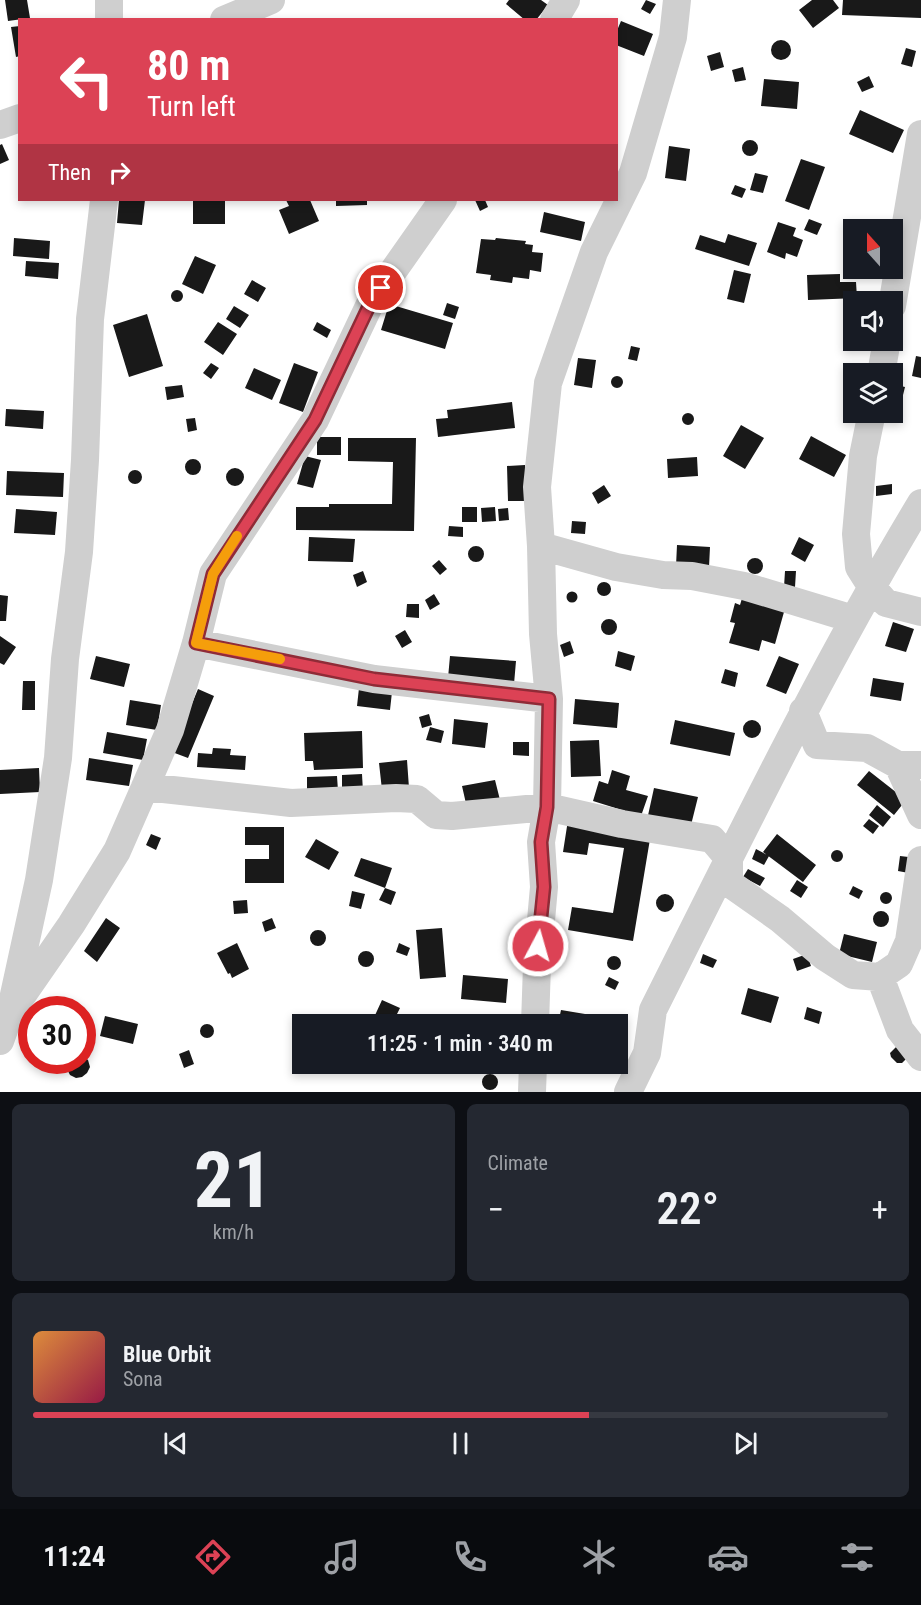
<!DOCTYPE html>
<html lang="en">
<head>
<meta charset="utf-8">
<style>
	body { margin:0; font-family:"Roboto Condensed",sans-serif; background:#242831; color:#f1f3f6; height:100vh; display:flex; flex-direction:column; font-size:22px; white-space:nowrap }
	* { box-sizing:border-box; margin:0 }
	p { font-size:20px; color:#9ea1a6 }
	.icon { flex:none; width:33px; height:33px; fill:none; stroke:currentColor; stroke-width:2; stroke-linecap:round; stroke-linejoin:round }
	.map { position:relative; height:1092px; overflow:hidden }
	.side { display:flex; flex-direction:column; gap:12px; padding:12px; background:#0d0f14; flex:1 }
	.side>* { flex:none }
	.guide { position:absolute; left:18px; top:18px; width:600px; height:183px; border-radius:0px; box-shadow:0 3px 9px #0003; background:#dc4255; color:#fff; overflow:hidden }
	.needle { width:39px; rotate:339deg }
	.fabs { position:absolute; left:843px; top:219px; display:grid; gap:12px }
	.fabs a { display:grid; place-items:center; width:60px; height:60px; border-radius:0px; background:#171b24; box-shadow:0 3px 9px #0003; font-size:30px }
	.speed { position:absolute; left:18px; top:996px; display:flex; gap:12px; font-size:30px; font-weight:700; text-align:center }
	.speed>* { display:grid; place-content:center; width:78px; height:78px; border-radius:50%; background:#171b24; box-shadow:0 3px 9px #0003; line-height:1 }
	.speed .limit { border:9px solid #d22; background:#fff; color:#111 }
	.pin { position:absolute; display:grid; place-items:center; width:51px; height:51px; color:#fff; margin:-26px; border:3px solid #fff; border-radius:50%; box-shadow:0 2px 6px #0007 }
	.me { position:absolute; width:66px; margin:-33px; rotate:6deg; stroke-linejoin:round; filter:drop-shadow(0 0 4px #0008) }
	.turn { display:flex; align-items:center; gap:21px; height:126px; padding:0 30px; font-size:27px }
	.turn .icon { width:78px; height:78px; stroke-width:2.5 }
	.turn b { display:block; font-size:42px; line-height:51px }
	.then { display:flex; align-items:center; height:57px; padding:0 30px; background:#0003; gap:12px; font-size:22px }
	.big { font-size:45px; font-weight:600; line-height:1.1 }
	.side .widget { flex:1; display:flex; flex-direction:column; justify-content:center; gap:9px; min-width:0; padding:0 21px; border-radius:9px; background:#242831 }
	.side .dial { align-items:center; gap:0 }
	.dial b { font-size:78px; line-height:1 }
	.song { display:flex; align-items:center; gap:18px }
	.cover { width:72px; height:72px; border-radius:9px; background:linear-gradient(135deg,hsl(30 70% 55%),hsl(340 70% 35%)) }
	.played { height:6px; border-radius:3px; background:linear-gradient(90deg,#dc4255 65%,#363941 65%) }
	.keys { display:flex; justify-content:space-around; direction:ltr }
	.heat { display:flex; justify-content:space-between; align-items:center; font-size:33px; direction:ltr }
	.side .tiles { flex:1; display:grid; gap:12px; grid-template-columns:1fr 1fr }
	.widget:last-child { grid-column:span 2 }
	.trip { position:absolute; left:292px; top:1014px; width:336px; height:60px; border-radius:0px; background:#171b24; box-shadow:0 3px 9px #0003; font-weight:600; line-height:60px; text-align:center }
	.dock { display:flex; height:96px; justify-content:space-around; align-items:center; background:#090b0e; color:#9ea1a6 }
	.dock .icon { width:42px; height:42px }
	.dock .current { color:#dc4255 }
	.dock b { font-size:27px; color:#f1f3f6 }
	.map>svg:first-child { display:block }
	.building { fill:#191919 }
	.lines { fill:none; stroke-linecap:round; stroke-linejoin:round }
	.minor { stroke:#cfcfcf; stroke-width:28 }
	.route-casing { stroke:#8f2b37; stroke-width:15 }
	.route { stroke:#dc4255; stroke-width:10 }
	.slow { stroke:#f59e0b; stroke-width:10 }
</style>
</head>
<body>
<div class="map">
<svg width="921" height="1092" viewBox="0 0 921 1092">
	<rect width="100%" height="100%" fill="#fff"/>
	<path class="building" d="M5 0H27L30 18 8 21Z
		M509 0H541L548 5 536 20H525L506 4Z
		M646 0 656 4 650 14 641 9Z
		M812 0H833L839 8 813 28 799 10Z
		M843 0H921V18L842 15Z
		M621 21 653 34 644 56 616 45V33Z
		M20 26V56L16 57 11 27Z
		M771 50a10 10 0 1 1 20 0a10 10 0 1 1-20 0Z
		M906 48 916 51 912 67 901 64Z
		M720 52 724 67 711 71 707 56Z
		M743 67 746 80 735 82 732 70Z
		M869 76 874 87 862 92 857 82Z
		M764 79 799 82 797 109 761 106Z
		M860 110 904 130 893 153 849 134Z
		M742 148a8 8 0 1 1 16 0a8 8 0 1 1-16 0Z
		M2 144 9 160 0 164V145Z
		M669 146 690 149 686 181 665 178Z
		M801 159 825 167 809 210 785 201Z
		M755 173 768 176 763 193 750 190Z
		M735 185 746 189 742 198 731 194Z
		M119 200H145L142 225 117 223Z
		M193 200H225V224H193Z
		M286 200H310L319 221 289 234 279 210 289 206Z
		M336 200H367V205L336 206Z
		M475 200H485L488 207 480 211Z
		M544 212 585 222 581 241 540 232Z
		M809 219 822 224 817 235 804 230Z
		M778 222 796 228 793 236 803 240 797 257 786 253 785 259 767 252Z
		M728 234 757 243 749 266 695 249 700 235 725 243Z
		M14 238 50 241 49 259 13 256Z
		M496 238 526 241 525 244 533 245 532 252 543 253 541 272 530 270 529 279 513 277 512 283 490 280 491 275 476 273 481 239 495 240Z
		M195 256 216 265 203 294 182 284Z
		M26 261 59 263 58 279 25 276Z
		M734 270 751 274 744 303 727 299Z
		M840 274V282H856L857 298 808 300 807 275Z
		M252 280 266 288 258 302 244 294Z
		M171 296a6 6 0 1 1 12 0a6 6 0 1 1-12 0Z
		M447 303 459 307 455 319 443 315Z
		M389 304 453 323 445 349 381 330Z
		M234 306 249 315 240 328 226 319Z
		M147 314 163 366 129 377 113 325Z
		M218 322 237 334 223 355 204 342Z
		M317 322 331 330 327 338 313 330Z
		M631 346 640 348 637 361 628 359Z
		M916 356 921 357V378L912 376Z
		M578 358 596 360 592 388 574 385Z
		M211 363 219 368 211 379 203 373Z
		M294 363 318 372 303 412 279 403Z
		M254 368 281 380 272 400 245 388Z
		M611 382a6 6 0 1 1 12 0a6 6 0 1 1-12 0Z
		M892 384 905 387 901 403 892 401Z
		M182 385 184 397 167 400 165 387Z
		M512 402 515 428 438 437 436 419 448 418 447 410Z
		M6 409 44 411 43 429 5 426Z
		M682 419a6 6 0 1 1 12 0a6 6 0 1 1-12 0Z
		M195 418 197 430 188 432 186 419Z
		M741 425 764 438 745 469 723 456Z
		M811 436 846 455 834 477 799 459Z
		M317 437H341V455H317Z
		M348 438H416L414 531 296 530V507H329V504H392L393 462 348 461Z
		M305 456 321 460 313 488 297 484Z
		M697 457 698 476 668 478 667 459Z
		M185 467a8 8 0 1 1 16 0a8 8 0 1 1-16 0Z
		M525 465 526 501H508L507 466Z
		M226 477a9 9 0 1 1 18 0a9 9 0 1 1-18 0Z
		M128 477a7 7 0 1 1 14 0a7 7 0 1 1-14 0Z
		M7 471 64 473 63 497 6 495Z
		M892 484V494L876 496V486Z
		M604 485 611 496 598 504 592 493Z
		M462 507H477V522H462Z
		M495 507 496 521 482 522 481 508Z
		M508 508 509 520 499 521 498 509Z
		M16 509 57 512 55 535 14 533Z
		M572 521 586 522 585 534 571 533Z
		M449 526 463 527V537L448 536Z
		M309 537 355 539 353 562 308 561Z
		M799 537 814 545 805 562 791 554Z
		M677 545 710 547 709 567 676 566Z
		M468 554a8 8 0 1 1 16 0a8 8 0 1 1-16 0Z
		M747 566a8 8 0 1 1 16 0a8 8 0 1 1-16 0Z
		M439 560 447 569 440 575 432 566Z
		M363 571 367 582 357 587 353 575Z
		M785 571H796L795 587H784Z
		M597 589a7 7 0 1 1 14 0a7 7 0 1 1-14 0Z
		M566.5 597a5.5 5.5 0 1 1 11 0a5.5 5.5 0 1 1-11 0Z
		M434 594 440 604 430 610 425 600Z
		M0 595 8 596 6 621H0Z
		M743 595 784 612 775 644 762 640 759 651 729 643 735 623 730 622 735 603 740 605Z
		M407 604H419V618L406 617Z
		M601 627a8 8 0 1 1 16 0a8 8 0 1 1-16 0Z
		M893 622 914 629 906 652 885 646Z
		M405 630 412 642 402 648 395 636Z
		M0 636 16 647 4 665 0 663Z
		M570 641 574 653 564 657 560 645Z
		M618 651 635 656 631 671 615 666Z
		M96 656 130 664 124 687 90 679Z
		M450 656 516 661 514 684 448 678Z
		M779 656 799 664 786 694 766 686Z
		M725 669 738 673 735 687 721 683Z
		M873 678 904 683 901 701 870 696Z
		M23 681H35V710H22Z
		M359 688 392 692 390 710 357 706Z
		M198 689 214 696 188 758 172 752Z
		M575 699 619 703 617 728 573 724Z
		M130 700 161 705 157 730 126 725Z
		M429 714 432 725 422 728 419 717Z
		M454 719 488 723 485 748 452 744Z
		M743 729a9 9 0 1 1 18 0a9 9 0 1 1-18 0Z
		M675 720 735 733 730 756 670 744Z
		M430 727 444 731 441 743 426 740Z
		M362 731 363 768 314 770 313 761H305L304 733Z
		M107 732 147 739 143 760 103 753Z
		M599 740 601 776 571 777 570 741Z
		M513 742H529V756L513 755Z
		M213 748 231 749 230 755 246 756 245 770 197 767 198 753 212 754Z
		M89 758 133 765 129 786 86 780Z
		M407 760 409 788 382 790 379 763Z
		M39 768 40 792 0 794V770Z
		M612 770 630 776 626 790 648 796 641 816 593 801 599 781 608 784Z
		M869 771 906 800 894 815 857 785Z
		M362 774 363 792 342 793V775Z
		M337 776 338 791 307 793V777Z
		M495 780 500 800 467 808 462 786Z
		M654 788 698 797 690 829 647 820Z
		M877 805 891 817 883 827 869 815Z
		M869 819 879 826 873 834 863 826Z
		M568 820 651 833 633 941 568 930 572 907 613 913 624 848 589 843 587 855 563 852Z
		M245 827H284V883H245V859H269V845H245Z
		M151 834 161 838 156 850 146 845Z
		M777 834 816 865 803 882 763 852Z
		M316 839 339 852 329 870 305 857Z
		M756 849 769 856 764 865 752 859Z
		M831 856a6 6 0 1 1 12 0a6 6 0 1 1-12 0Z
		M900 856 917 858 914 874 898 871Z
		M361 858 392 868 385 888 354 876Z
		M748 869 765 878 760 886 743 877Z
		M797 880 808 887 801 898 790 891Z
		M853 886 863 891 859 899 849 894Z
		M385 888 396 892 391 905 379 900Z
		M352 891 365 894 361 909 349 906Z
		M880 898a6 6 0 1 1 12 0a6 6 0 1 1-12 0Z
		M656 903a9 9 0 1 1 18 0a9 9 0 1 1-18 0Z
		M247 900 248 913 234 914 233 901Z
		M873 919a8 8 0 1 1 16 0a8 8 0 1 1-16 0Z
		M106 918 120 928 97 962 84 951Z
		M272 918 276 928 265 932 262 922Z
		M442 928 446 977 420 979 416 930Z
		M310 938a8 8 0 1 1 16 0a8 8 0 1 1-16 0Z
		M844 934 877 942 872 962 839 954Z
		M237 943 249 969 232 978 230 973 228 974 217 953Z
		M399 943 410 948 407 956 396 952Z
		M358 959a8 8 0 1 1 16 0a8 8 0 1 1-16 0Z
		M703 954 717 960 713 968 700 963Z
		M807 954 811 966 797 971 793 959Z
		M607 963a7 7 0 1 1 14 0a7 7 0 1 1-14 0Z
		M463 975 508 979 506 1003 461 999Z
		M609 977 619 982 615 990 605 985Z
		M748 988 779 997 771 1023 741 1014Z
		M382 1000 400 1008 392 1024H371Z
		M807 1007 822 1012 819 1024 804 1019Z
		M561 1010 627 1021 624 1040 618 1039V1024H558Z
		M105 1016 138 1024 133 1044 100 1036Z
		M200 1031a7 7 0 1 1 14 0a7 7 0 1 1-14 0Z
		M897 1046 908 1057 902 1063H897L891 1057 890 1053Z
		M189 1050 194 1064 184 1068 179 1054Z
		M82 1055 88 1060 90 1067 87 1073 82 1077 76 1078 70 1075 67 1069V1063L68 1060H82Z
		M329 1064H377L376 1074 328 1070Z
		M482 1082a8 8 0 1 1 16 0a8 8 0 1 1-16 0Z"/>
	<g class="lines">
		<path class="minor" d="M109 20V0
			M224 20 271 0
			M554 20 566 0
			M0 125 20 118
			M892 306 921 134
			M881 374 887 340
			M872 412 863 456 856 534 859 567 871 586 886 603 921 612
			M541 546 616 567 663 575 692 576 744 586 853 619
			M196 643 374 679 549 699
			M803 711 817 745 867 748 898 765H921
			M898 765 921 815
			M145 787 291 803 396 798 417 799 436 815 452 816 547 807 622 824 712 839 729 859V883L780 919 825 957 853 975 880 977
			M921 860 909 941 899 964 880 977 900 1030 921 1057
			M10 1013 71 925 117 851 170 730 196 643 213 574 315 420 370 304 443 200
			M535 1024 537 965 544 887 541 842 547 807 549 699 543 634 541 546 537 487 548 383 594 252 633 173 673 37 677 0
			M0 1041 10 1013 39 880 58 758 65 659 79 552 85 460 90 319 104 200
			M532 1092 533 1064
			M628 1092 647 1053 653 1010C739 839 822 667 921 503"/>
	</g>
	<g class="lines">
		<g class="route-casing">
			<path id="route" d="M381 288 370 304 315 420 213 574 196 643 374 679 549 699 547 807 541 842 544 887 538 946"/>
		</g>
		<use href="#route" class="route"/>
		<path class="slow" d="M237 536 213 574 196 643 280 659"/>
	</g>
</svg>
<div class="fabs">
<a><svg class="needle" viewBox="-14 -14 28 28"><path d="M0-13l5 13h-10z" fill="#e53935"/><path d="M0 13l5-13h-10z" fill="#9ea1a6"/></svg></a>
<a><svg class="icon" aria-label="sound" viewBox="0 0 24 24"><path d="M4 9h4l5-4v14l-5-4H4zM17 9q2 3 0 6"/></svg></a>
<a><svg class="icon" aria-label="layers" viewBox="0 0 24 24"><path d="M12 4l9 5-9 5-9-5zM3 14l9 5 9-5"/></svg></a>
</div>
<div class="speed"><div class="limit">30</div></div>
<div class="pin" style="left:381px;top:288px;background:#d93025"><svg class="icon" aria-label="arrive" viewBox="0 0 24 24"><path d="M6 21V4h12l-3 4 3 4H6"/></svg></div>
<svg class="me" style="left:538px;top:946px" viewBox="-20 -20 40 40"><circle r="17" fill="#dc4255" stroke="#fff" stroke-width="3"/><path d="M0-11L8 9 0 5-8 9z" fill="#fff"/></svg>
<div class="trip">11:25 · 1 min · 340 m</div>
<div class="guide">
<div class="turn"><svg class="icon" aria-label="left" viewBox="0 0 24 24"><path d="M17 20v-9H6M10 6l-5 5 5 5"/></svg><div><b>80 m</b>Turn left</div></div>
<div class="then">Then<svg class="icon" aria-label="right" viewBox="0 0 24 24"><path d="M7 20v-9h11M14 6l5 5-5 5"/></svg></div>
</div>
</div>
<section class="side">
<div class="tiles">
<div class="widget dial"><b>21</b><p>km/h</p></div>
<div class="widget"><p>Climate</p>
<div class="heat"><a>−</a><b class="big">22°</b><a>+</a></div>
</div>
<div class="widget">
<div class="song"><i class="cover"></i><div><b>Blue Orbit</b><p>Sona</p></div></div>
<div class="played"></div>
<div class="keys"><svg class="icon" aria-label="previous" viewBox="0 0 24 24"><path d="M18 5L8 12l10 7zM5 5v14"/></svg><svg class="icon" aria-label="pause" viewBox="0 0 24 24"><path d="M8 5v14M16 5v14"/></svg><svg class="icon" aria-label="next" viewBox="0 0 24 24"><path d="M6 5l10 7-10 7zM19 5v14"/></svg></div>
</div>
</div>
</section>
<nav class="dock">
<b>11:24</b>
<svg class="icon current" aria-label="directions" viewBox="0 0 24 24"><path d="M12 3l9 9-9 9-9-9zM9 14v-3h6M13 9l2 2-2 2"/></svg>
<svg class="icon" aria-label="music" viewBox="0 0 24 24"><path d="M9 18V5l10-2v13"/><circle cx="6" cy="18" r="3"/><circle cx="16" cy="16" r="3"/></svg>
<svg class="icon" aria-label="phone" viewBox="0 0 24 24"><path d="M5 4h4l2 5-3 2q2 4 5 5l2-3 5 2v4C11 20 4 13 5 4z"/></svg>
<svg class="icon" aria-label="climate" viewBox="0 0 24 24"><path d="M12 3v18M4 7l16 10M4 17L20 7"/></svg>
<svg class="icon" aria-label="car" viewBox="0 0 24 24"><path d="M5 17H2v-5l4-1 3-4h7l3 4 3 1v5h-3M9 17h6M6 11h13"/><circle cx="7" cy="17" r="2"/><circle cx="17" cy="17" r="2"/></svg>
<svg class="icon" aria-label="filters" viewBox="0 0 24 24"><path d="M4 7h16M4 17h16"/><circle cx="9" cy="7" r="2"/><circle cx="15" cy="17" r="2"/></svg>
</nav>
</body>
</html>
